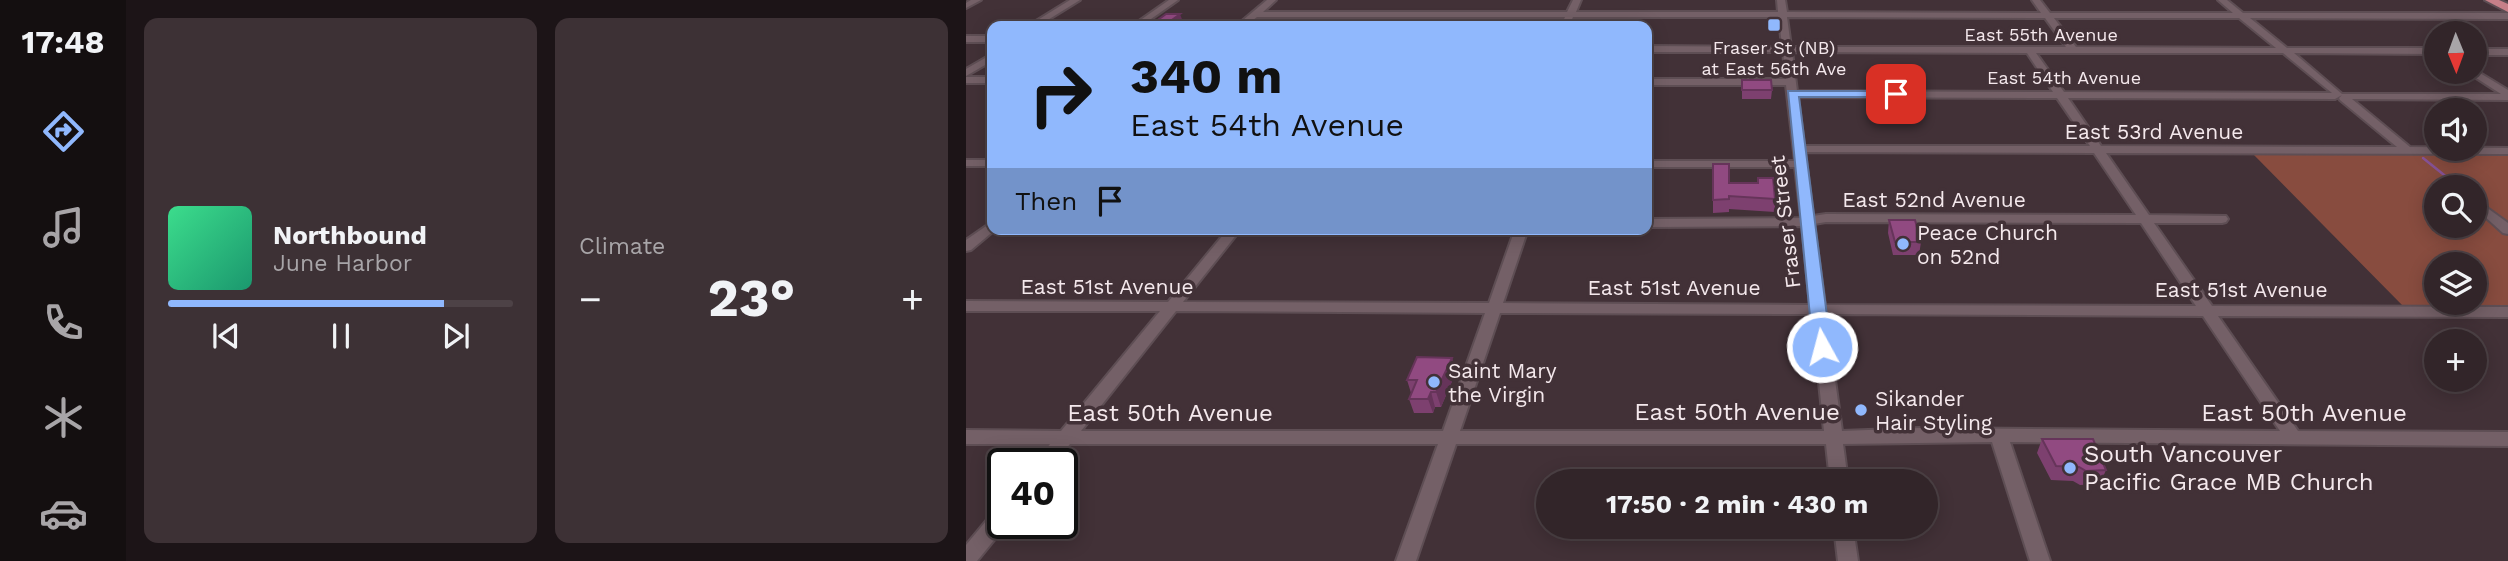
<!DOCTYPE html>
<html lang="en">
<head>
<meta charset="utf-8">
<style>
	body { margin:0; font-family:"Work Sans",sans-serif; background:#3d3135; color:#f1f3f6; height:100vh; display:flex; flex-direction:column; font-size:26px; white-space:nowrap }
	* { box-sizing:border-box; margin:0 }
	p { font-size:23px; color:#a8a5a8 }
	.icon { flex:none; width:38px; height:38px; fill:none; stroke:currentColor; stroke-width:2; stroke-linecap:round; stroke-linejoin:round }
	.map { position:relative; flex:1; overflow:hidden }
	.panel { display:flex; flex-direction:column; gap:18px; padding:18px; background:#1c1417; width:840px }
	.panel>* { flex:none }
	.top-card { position:absolute; left:21px; top:21px; width:665px; height:214px; border-radius:14px; box-shadow:0 4px 18px #0003,0 0 0 2px #4d4246; background:#90b8fd; color:#111; overflow:hidden }
	.needle { width:46px; rotate:179deg }
	.fabs { position:absolute; left:1458px; top:21px; display:grid; gap:14px }
	.fabs a { display:grid; place-items:center; width:63px; height:63px; border-radius:50%; background:#322529; box-shadow:0 4px 18px #0003,0 0 0 2px #4d4246; font-size:35px }
	.speed { position:absolute; left:21px; top:448px; display:flex; gap:14px; font-size:35px; font-weight:700; text-align:center }
	.speed>* { display:grid; place-content:center; width:91px; height:91px; border-radius:50%; background:#322529; box-shadow:0 4px 18px #0003,0 0 0 2px #4d4246; line-height:1 }
	.speed .limit { border:4px solid #111; border-radius:10px; background:#fff; color:#111 }
	.pin { position:absolute; display:grid; place-items:center; width:60px; height:60px; color:#fff; margin:-30px; border-radius:14px; box-shadow:0 4px 10px #0006 }
	.me { position:absolute; width:77px; margin:-38px; rotate:353deg; stroke-linejoin:round; filter:drop-shadow(0 0 5px #0008) }
	.turn { display:flex; align-items:center; gap:24px; height:147px; padding:0 28px; font-size:32px }
	.turn .icon { width:91px; height:91px; stroke-width:2.5 }
	.turn b { display:block; font-size:49px; line-height:60px }
	.then { display:flex; align-items:center; height:66px; padding:0 28px; background:#0003; gap:14px; font-size:26px }
	.big { font-size:52px; font-weight:700; line-height:1.1 }
	.panel .tile { flex:1; display:flex; flex-direction:column; justify-content:center; gap:10px; min-width:0; padding:0 24px; border-radius:14px; background:#3d3135 }
	.song { display:flex; align-items:center; gap:21px }
	.cover { width:84px; height:84px; border-radius:10px; background:linear-gradient(135deg,hsl(150 70% 55%),hsl(160 70% 35%)) }
	.played { height:7px; border-radius:4px; background:linear-gradient(90deg,#90b8fd 80%,#4d4246 80%) }
	.keys { display:flex; justify-content:space-around; direction:ltr }
	.heat { display:flex; justify-content:space-between; align-items:center; font-size:38px; direction:ltr }
	.panel .tiles { flex:1; display:grid; gap:18px; grid-template-columns:repeat(2,1fr) }
	.trip { position:absolute; left:570px; top:469px; width:402px; height:70px; border-radius:35px; background:#322529; box-shadow:0 4px 18px #0003,0 0 0 2px #4d4246; font-weight:700; line-height:70px; text-align:center }
	main { display:flex; flex:1; min-height:0 }
	.tabs { display:flex; flex-direction:column; width:126px; justify-content:space-around; align-items:center; background:#140f10; color:#a8a5a8 }
	.tabs .icon { width:49px; height:49px }
	.tabs .active { color:#90b8fd }
	.tabs b { font-size:32px; color:#f1f3f6 }
	.map>svg:first-child { display:block }
	.green { fill:#884c3f; fill-rule:evenodd }
	.lines { fill:none; stroke-linecap:round; stroke-linejoin:round }
	.stream { stroke:#875398; stroke-width:2.5 }
	.minor-casing { stroke:#5e4e54; stroke-width:4 }
	.major-casing { stroke:#5e4e54; stroke-width:4 }
	.minor { fill:#746067; fill-rule:evenodd }
	.major { fill:#c67f88; fill-rule:evenodd }
	.wall { fill:#7d406f }
	.shaded-wall { fill:#66345a }
	.building { fill:#914a81; stroke:#66345a; stroke-width:2 }
	.route { fill:#90b8fd; stroke:#5e78a4; stroke-width:2 }
	.poi-dot { fill:#90b8fd; stroke:#423137; stroke-width:2.5 }
	.labels { text-anchor:middle; dominant-baseline:central; stroke-width:7; stroke-linejoin:round; paint-order:stroke }
	.far-street-label { font-size:18px; fill:#f4e8ec; stroke:#423137 }
	.far-poi-label { font-size:18px; fill:#f4e8ec; stroke:#423137 }
	.street-label { font-size:21px; fill:#f4e8ec; stroke:#423137 }
	.poi-label { font-size:21px; fill:#f4e8ec; stroke:#423137; text-anchor:start }
	.near-street-label { font-size:24px; fill:#f4e8ec; stroke:#423137 }
	.near-poi-label { font-size:24px; fill:#f4e8ec; stroke:#423137; text-anchor:start }
</style>
</head>
<body>
<main>
<nav class="tabs">
<b>17:48</b>
<svg class="icon active" aria-label="directions" viewBox="0 0 24 24"><path d="M12 3l9 9-9 9-9-9zM9 14v-3h6M13 9l2 2-2 2"/></svg>
<svg class="icon" aria-label="music" viewBox="0 0 24 24"><path d="M9 18V5l10-2v13"/><circle cx="6" cy="18" r="3"/><circle cx="16" cy="16" r="3"/></svg>
<svg class="icon" aria-label="phone" viewBox="0 0 24 24"><path d="M5 4h4l2 5-3 2q2 4 5 5l2-3 5 2v4C11 20 4 13 5 4z"/></svg>
<svg class="icon" aria-label="climate" viewBox="0 0 24 24"><path d="M12 3v18M4 7l16 10M4 17L20 7"/></svg>
<svg class="icon" aria-label="car" viewBox="0 0 24 24"><path d="M5 17H2v-5l4-1 3-4h7l3 4 3 1v5h-3M9 17h6M6 11h13"/><circle cx="7" cy="17" r="2"/><circle cx="17" cy="17" r="2"/></svg>
</nav>
<section class="panel">
<div class="tiles">
<div class="tile">
<div class="song"><i class="cover"></i><div><b>Northbound</b><p>June Harbor</p></div></div>
<div class="played"></div>
<div class="keys"><svg class="icon" aria-label="previous" viewBox="0 0 24 24"><path d="M18 5L8 12l10 7zM5 5v14"/></svg><svg class="icon" aria-label="pause" viewBox="0 0 24 24"><path d="M8 5v14M16 5v14"/></svg><svg class="icon" aria-label="next" viewBox="0 0 24 24"><path d="M6 5l10 7-10 7zM19 5v14"/></svg></div>
</div>
<div class="tile"><p>Climate</p>
<div class="heat"><a>−</a><b class="big">23°</b><a>+</a></div>
</div>
</div>
</section>
<div class="map">
<svg width="1542" height="561" viewBox="0 0 1542 561">
	<rect width="100%" height="100%" fill="#423137"/>
	<path class="green" d="M1286 153 1542 154V306H1437ZM1470 187H1508V226H1470ZM1470 264H1508V303H1470Z"/>
	<g class="lines">
		<path class="stream" d="M1457 158 1493 187
			M1513 203 1520 207"/>
		<g class="minor-casing">
			<path id="minor" d="M5 0H15L0 8V3Z
				M104 0H114L72 26H62Z
				M203 0H212L175 26H166Z
				M301 0H310L297 12H601L607 0H615L610 12H812L811 0H819L821 12 1075 13 1066 0H1074L1084 13H1267L1252 0H1261L1277 13H1542V19L1284 18 1321 48H1470V54L1328 53 1376 94H1535L1501 72 1509 70 1542 90V100L1386 99 1444 147 1542 148V154L1140 153 1183 215 1260 216 1262 219 1260 222 1256 223H1188L1246 306 1542 307V317L1252 316 1332 431 1542 432V446L1044 442 1084 561H1064L1026 442 877 444 882 481H864L860 444H490L450 561H430L472 444H104L88 464H69L84 444H0V430L95 431 194 311H0V301L202 302 262 229H275L217 302 523 303 549 229H562L537 303 844 305 836 226 681 227V219L835 218 829 167H681V161H829L820 85H681V79H820L817 52H681V46L816 47 813 17H607L603 26H595L599 17H291L279 26H270ZM821 17 1079 18 1100 47H825ZM1088 18H1273L1310 48 1110 47ZM826 52 1061 53 1087 92 831 91ZM1070 53H1317L1366 93 1098 92ZM1376 95 1373 98 1374 100 1431 147 1135 146 1102 98 1369 99ZM832 97 1091 98 1124 146H838ZM839 152 1128 153 1170 215 860 214 847 216ZM860 222 1175 223 1230 306 859 305 848 224ZM210 311 519 313 477 431H115ZM534 313 846 314 858 431H494ZM860 314 1237 316 1314 431 954 428 876 431Z
				M0 36H26V42H0Z
				M1508 49H1542V55H1508Z
				M26 54V61L0 76V69Z
				M0 77H26V83H0Z
				M0 160H26V166H0Z
				M1520 207 1542 223V234L1537 233 1516 214 1514 211 1516 208Z
				M26 222V229H30L5 250 0 251V240Z
				M37 507V523H42L11 561H0V545L30 509Z
				M868 527H887L892 561H872Z"/>
		</g>
		<g class="major-casing">
			<path id="major" d="M1519 0H1533L1542 4V12Z"/>
		</g>
		<use href="#minor" class="minor"/>
		<use href="#major" class="major"/>
	</g>
	<path class="wall" d="M776 80 806 90 805 99H776Z
		M747 164 763 183 809 199V212L763 209V212L747 213Z
		M923 220 955 242 953 255H927L922 233Z
		M486 358 490 372 475 407H469L467 413H448L443 399 445 393 441 380Z
		M1076 439 1140 470 1134 484 1114 485 1107 481 1085 480 1071 453Z"/>
	<path class="shaded-wall" d="M214 14 217 22 211 26H199V25Z
		M486 358 490 372 475 407 470 392Z
		M465 392 469 407 467 413 462 399Z"/>
	<path class="building" d="M200 14H214L199 25H185Z
		M776 80H805L806 90H776Z
		M747 164H763V183H792V178H807L809 199 763 196V199L747 200Z
		M923 220H949L955 242H929Z
		M451 357 486 358 470 392H465L462 399H443L451 380H441Z
		M1076 439H1127L1140 470 1120 471 1113 467 1090 466Z"/>
	<path class="route" d="M822 91H930L936 94 930 97H833L865 347 856 353 847 347Z"/>
	<g class="poi-dot">
		<rect x="801" y="18" width="14" height="14" rx="3.5"/>
		<circle cx="937" cy="244" r="7"/>
		<circle cx="468" cy="382" r="7"/>
		<circle cx="895" cy="410" r="7"/>
		<circle cx="1104" cy="468" r="7"/>
	</g>
	<g class="labels">
		<g class="far-street-label">
			<text x="1075" y="34">East 55th Avenue</text>
			<text x="1098" y="77">East 54th Avenue</text>
		</g>
		<g class="far-poi-label">
			<text x="808" y="47">Fraser St (NB)<tspan x="808" dy="21">at East 56th Ave</tspan></text>
		</g>
		<g class="street-label">
			<text x="1188" y="131">East 53rd Avenue</text>
			<text x="968" y="199">East 52nd Avenue</text>
			<text transform="translate(819 222) rotate(-97)">Fraser Street</text>
			<text x="141" y="286">East 51st Avenue</text>
			<text x="708" y="287">East 51st Avenue</text>
			<text x="1275" y="289">East 51st Avenue</text>
		</g>
		<g class="poi-label">
			<text x="951" y="232">Peace Church<tspan x="951" dy="24">on 52nd</tspan></text>
			<text x="482" y="370">Saint Mary<tspan x="482" dy="24">the Virgin</tspan></text>
			<text x="909" y="398">Sikander<tspan x="909" dy="24">Hair Styling</tspan></text>
		</g>
		<g class="near-street-label">
			<text x="771" y="412">East 50th Avenue</text>
			<text x="204" y="413">East 50th Avenue</text>
			<text x="1338" y="413">East 50th Avenue</text>
		</g>
		<g class="near-poi-label">
			<text x="1118" y="454">South Vancouver<tspan x="1118" dy="28">Pacific Grace MB Church</tspan></text>
		</g>
	</g>
</svg>
<div class="fabs">
<a><svg class="needle" viewBox="-14 -14 28 28"><path d="M0-13l5 13h-10z" fill="#e53935"/><path d="M0 13l5-13h-10z" fill="#a8a5a8"/></svg></a>
<a><svg class="icon" aria-label="sound" viewBox="0 0 24 24"><path d="M4 9h4l5-4v14l-5-4H4zM17 9q2 3 0 6"/></svg></a>
<a><svg class="icon" aria-label="search" viewBox="0 0 24 24"><circle cx="10" cy="10" r="6"/><path d="M15 15l6 6"/></svg></a>
<a><svg class="icon" aria-label="layers" viewBox="0 0 24 24"><path d="M12 4l9 5-9 5-9-5zM3 14l9 5 9-5"/></svg></a>
<a>+</a>
</div>
<div class="speed"><div class="limit">40</div></div>
<div class="pin" style="left:930px;top:94px;background:#d93025"><svg class="icon" aria-label="arrive" viewBox="0 0 24 24"><path d="M6 21V4h12l-3 4 3 4H6"/></svg></div>
<svg class="me" style="left:856px;top:347px" viewBox="-20 -20 40 40"><circle r="17" fill="#90b8fd" stroke="#fff" stroke-width="3"/><path d="M0-11L8 9 0 5-8 9z" fill="#fff"/></svg>
<div class="trip">17:50 · 2 min · 430 m</div>
<div class="top-card">
<div class="turn"><svg class="icon" aria-label="right" viewBox="0 0 24 24"><path d="M7 20v-9h11M14 6l5 5-5 5"/></svg><div><b>340 m</b>East 54th Avenue</div></div>
<div class="then">Then<svg class="icon" aria-label="arrive" viewBox="0 0 24 24"><path d="M6 21V4h12l-3 4 3 4H6"/></svg></div>
</div>
</div>
</main>
</body>
</html>
